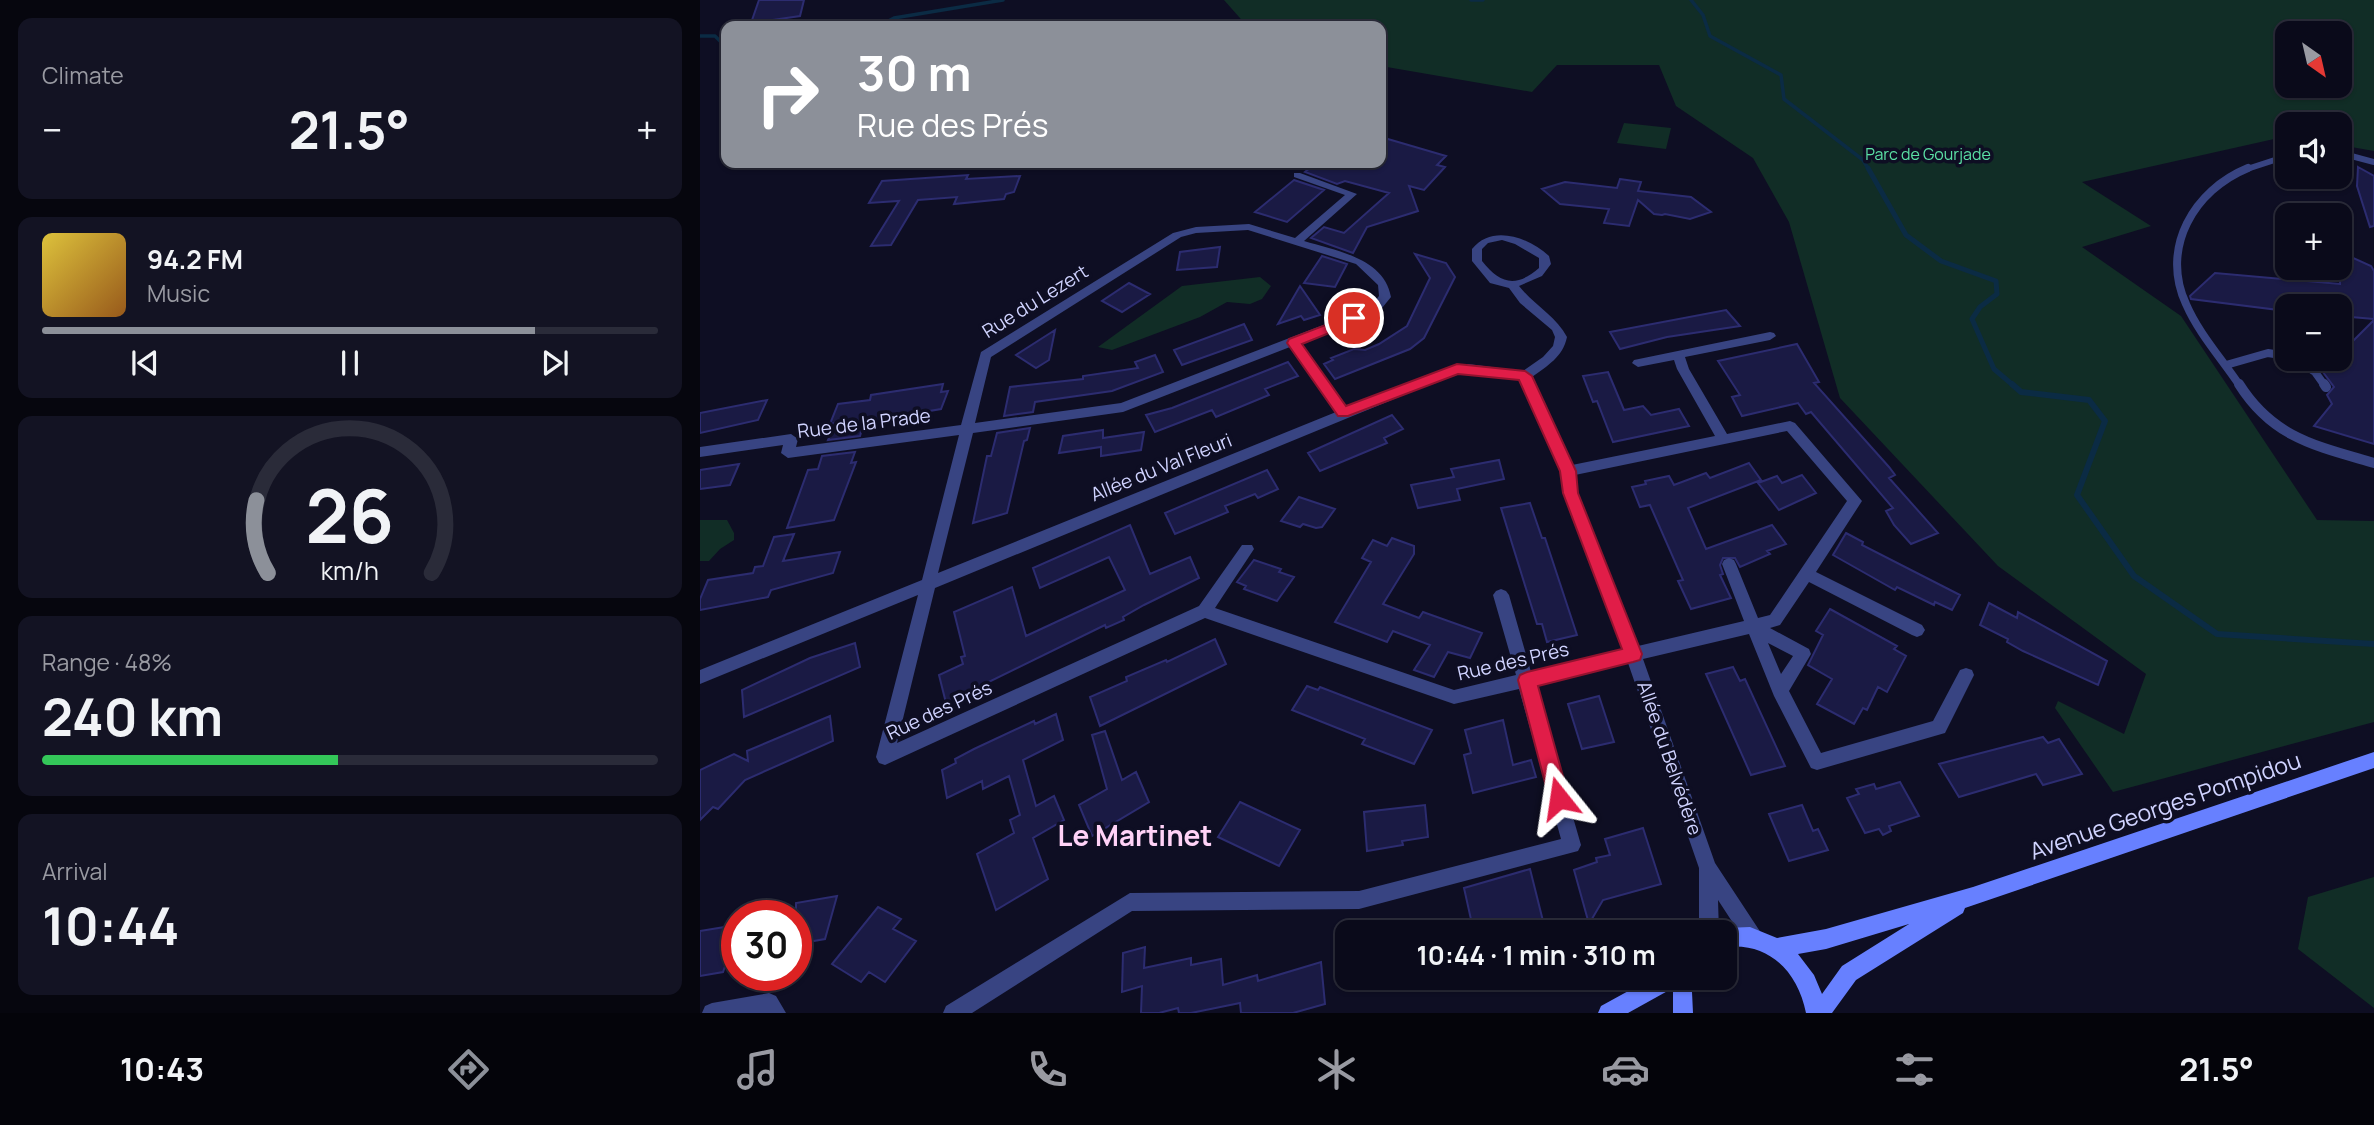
<!DOCTYPE html>
<html lang="en">
<head>
<meta charset="utf-8">
<style>
	body { margin:0; font-family:Manrope,sans-serif; background:#131323; color:#f1f3f6; height:100vh; display:flex; flex-direction:column; font-size:26px; white-space:nowrap }
	* { box-sizing:border-box; margin:0 }
	p { font-size:23px; color:#999aa2 }
	.icon { flex:none; width:38px; height:38px; fill:none; stroke:currentColor; stroke-width:2; stroke-linecap:round; stroke-linejoin:round }
	.map { position:relative; flex:1; overflow:hidden }
	.side { display:flex; flex-direction:column; gap:18px; padding:18px; background:#06060e; width:700px }
	.side>* { flex:none }
	.banner { position:absolute; left:21px; top:21px; width:665px; height:147px; border-radius:14px; box-shadow:0 2px 5px #0004,0 0 0 2px #2a2b39; background:#8c9099; color:#fff; overflow:hidden }
	.needle { width:46px; rotate:146deg }
	.buttons { position:absolute; left:1575px; top:21px; display:grid; gap:14px }
	.buttons a { display:grid; place-items:center; width:77px; height:77px; border-radius:14px; background:#0a0a1a; box-shadow:0 2px 5px #0004,0 0 0 2px #2a2b39; font-size:35px }
	.speed { position:absolute; left:21px; top:900px; display:flex; gap:14px; font-size:35px; font-weight:700; text-align:center }
	.speed>* { display:grid; place-content:center; width:91px; height:91px; border-radius:50%; background:#0a0a1a; box-shadow:0 2px 5px #0004,0 0 0 2px #2a2b39; line-height:1 }
	.speed .limit { border:10px solid #d22; background:#fff; color:#111 }
	.pin { position:absolute; display:grid; place-items:center; width:60px; height:60px; color:#fff; margin:-30px; border:4px solid #fff; border-radius:50%; box-shadow:0 2px 7px #0007 }
	.me { position:absolute; width:77px; margin:-38px; rotate:345deg; stroke-linejoin:round; filter:drop-shadow(0 0 5px #0008) }
	.turn { display:flex; align-items:center; gap:24px; height:147px; padding:0 21px; font-size:32px }
	.turn .icon { width:91px; height:91px; stroke-width:2.5 }
	.turn b { display:block; font-size:49px; line-height:60px }
	.big { font-size:52px; font-weight:700; line-height:1.1 }
	.side .widget { flex:1; display:flex; flex-direction:column; justify-content:center; gap:10px; min-width:0; padding:0 24px; border-radius:14px; background:#131323 }
	.side .dial { align-items:center; gap:0 }
	.dial svg { height:182px; overflow:visible; fill:none; stroke:#2a2b39; stroke-width:7; stroke-linecap:round; text-anchor:middle }
	.dial text { fill:#f1f3f6; stroke:none }
	.song { display:flex; align-items:center; gap:21px }
	.cover { width:84px; height:84px; border-radius:10px; background:linear-gradient(135deg,hsl(50 70% 55%),hsl(30 70% 35%)) }
	.played { height:7px; border-radius:4px; background:linear-gradient(90deg,#8c9099 80%,#2a2b39 80%) }
	.keys { display:flex; justify-content:space-around; direction:ltr }
	.heat { display:flex; justify-content:space-between; align-items:center; font-size:38px; direction:ltr }
	.charge { height:10px; border-radius:5px; background:linear-gradient(90deg,#34c759 48%,#2a2b39 0) }
	.trip { position:absolute; left:635px; top:920px; width:402px; height:70px; border-radius:14px; background:#0a0a1a; box-shadow:0 2px 5px #0004,0 0 0 2px #2a2b39; font-weight:700; line-height:70px; text-align:center }
	.tabs { display:flex; height:112px; justify-content:space-around; align-items:center; background:#04040a; color:#999aa2 }
	.tabs .icon { width:49px; height:49px }
	.tabs .on { color:#8c9099 }
	.tabs b { font-size:32px; color:#f1f3f6 }
	main { display:flex; flex:1; min-height:0 }
	.map>svg:first-child { display:block }
	.green { fill:#112d26; fill-rule:evenodd }
	.lines { fill:none; stroke-linecap:round; stroke-linejoin:round }
	.stream-far2 { stroke:#0b2b44; stroke-width:3.5 }
	.stream-far1 { stroke:#0b2b44; stroke-width:5 }
	.stream { stroke:#0b2b44; stroke-width:6 }
	.building { fill:#1a1a44; stroke:#2c2c70; stroke-width:2 }
	.service-far2 { stroke:#384482; stroke-width:6 }
	.service-far1 { stroke:#384482; stroke-width:8 }
	.service { stroke:#384482; stroke-width:10 }
	.minor { fill:#384482; fill-rule:evenodd }
	.secondary { fill:#6780ff; fill-rule:evenodd }
	.route { fill:#e11d48; stroke:#92132f; stroke-width:2 }
	.labels { text-anchor:middle; dominant-baseline:central; stroke-width:7; stroke-linejoin:round; paint-order:stroke }
	.far-park-label { font-size:16px; fill:#5be0a5; stroke:#0e0e23 }
	.street-label { font-size:19px; fill:#d0d3ff; stroke:#0e0e23 }
	.near-street-label { font-size:23px; fill:#d0d3ff; stroke:#0e0e23 }
	.near-quarter-label { font-size:28px; font-weight:bold; fill:#ffd2f7; stroke:#0e0e23 }
</style>
</head>
<body>
<main>
<section class="side">
<div class="widget"><p>Climate</p>
<div class="heat"><a>−</a><b class="big">21.5°</b><a>+</a></div>
</div>
<div class="widget">
<div class="song"><i class="cover"></i><div><b>94.2 FM</b><p>Music</p></div></div>
<div class="played"></div>
<div class="keys"><svg class="icon" aria-label="previous" viewBox="0 0 24 24"><path d="M18 5L8 12l10 7zM5 5v14"/></svg><svg class="icon" aria-label="pause" viewBox="0 0 24 24"><path d="M8 5v14M16 5v14"/></svg><svg class="icon" aria-label="next" viewBox="0 0 24 24"><path d="M6 5l10 7-10 7zM19 5v14"/></svg></div>
</div>
<div class="widget dial"><svg viewBox="0 0 100 80">
<path d="M14 69A42 42 0 1 1 86 69"/>
<path d="M14 69A42 42 0 0 1 9 37" stroke="#8c9099"/>
<text x="50" y="56" font-size="32" font-weight="700">26</text>
<text x="50" y="72" font-size="11">km/h</text>
</svg></div>
<div class="widget"><p>Range · 48%</p><b class="big">240 km</b><div class="charge"></div></div>
<div class="widget"><p>Arrival</p><b class="big">10:44</b></div>
</section>
<div class="map">
<svg width="1674" height="1013" viewBox="0 0 1674 1013">
	<rect width="100%" height="100%" fill="#0e0e23"/>
	<path class="green" d="M524 0H1674V151L1640 145V124H1587V140L1574 139 1382 182 1451 226 1382 247 1481 316 1617 520 1674 521V722L1413 792 1355 708 1358 701 1424 734 1446 674 1298 566 1140 398 1089 222 1053 158 976 106 959 65H857L832 92 681 66V26H547ZM1587 33H1640V86H1587Z
		M924 123 971 128 966 149 917 143Z
		M560 277 571 286 562 299 550 304 527 302 500 317 412 350 398 347 482 286Z
		M0 520H27L34 533V540L20 549 9 561H0Z
		M1674 877V1008L1598 949 1608 897Z"/>
	<g class="lines">
		<path class="stream-far2" d="M771 0H783
			M991 0 1003 15 1010 36 1081 75 1084 99 1163 160 1169 170
			M179 26 194 18 303 0
			M0 36H15L22 43H26"/>
		<path class="stream-far1" d="M1168 168 1206 235 1241 261 1296 281 1297 294 1280 307 1272 319 1294 369 1314 386"/>
		<path class="stream" d="M1312 384 1321 392 1389 400 1405 421 1377 495 1434 576 1517 634 1674 644"/>
	</g>
	<path class="building" d="M59 0H104L100 16 51 23Z
		M681 137 746 156 737 165 745 167 724 190 709 186 718 211 667 227 653 253 611 238 624 227 644 233 689 193 645 181 637 184 605 172 616 163H681Z
		M1658 167 1674 176V226L1670 227 1657 186Z
		M268 175 266 179 320 176 314 192 306 194 304 199 254 204 257 197 218 200 191 245 171 246 199 201 169 203 182 181Z
		M920 179 941 182 938 191 991 197 1011 212 990 219 965 214 962 215 954 214 938 200 929 226 904 223 909 209 860 204 842 189 865 182 917 188Z
		M594 180 624 190 587 222 555 212Z
		M520 247 517 267 477 270 480 252Z
		M1640 252 1671 266 1674 271V319L1640 316V306H1587V311L1491 299 1490 296 1515 273 1640 284Z
		M715 254 746 263 755 277 724 338 710 349 635 379 624 364 633 360 631 358 654 349 665 350 679 344 707 326 730 278Z
		M622 256 647 264 635 287 604 283Z
		M429 283 450 294 422 312 402 301Z
		M600 286 620 315 604 320 601 316 578 324Z
		M1026 310 1040 326 967 337 920 349 910 332Z
		M1674 320V444L1614 426 1632 404 1627 395 1634 387 1620 368 1633 359H1640V354Z
		M544 324 552 340 482 365 474 350Z
		M355 330 349 360 336 368 316 355Z
		M1097 344 1119 382 1114 383 1189 467 1195 475 1189 478 1238 533 1211 544 1194 525 1186 511 1193 508 1111 412 1106 414 1098 403 1042 416 1032 397 1040 395 1018 361Z
		M455 355 463 372 412 391 335 402 333 412 304 416 310 387 383 379V376L438 368 435 362Z
		M588 362 598 376 565 389 569 395 516 417 512 410 455 432 446 415 472 408Z
		M908 372 924 410 943 406 951 415 979 409 989 426 913 442 897 401 893 402 883 376Z
		M243 384 241 392 248 391 241 409 164 422 160 436 128 440 135 423 130 424 138 404 170 400 171 395Z
		M67 400 58 420 0 433V413Z
		M692 415 703 429 684 438 687 443 620 471 608 453Z
		M330 428 327 440 324 441 307 513 273 523 287 456H291L297 433Z
		M403 430V438L444 432 441 450 401 456V447L359 453 363 436Z
		M155 452 151 463 156 462 134 520 87 528 108 470 118 469 122 456Z
		M799 460 804 479 757 489 760 500 718 508 711 485 754 477 751 469Z
		M1049 463 1061 480 988 508 1006 549 1072 525 1086 544 1067 551 1070 554 1040 567 1035 558H1023L1020 565 1023 574 1020 575 1031 598 991 609 978 581 983 580 950 505 940 507 932 487 946 484 945 481 969 476 974 485 1006 473 1010 478Z
		M39 464 30 485 0 489V470Z
		M567 470 578 489 558 498 555 494 525 506 528 512 475 534 465 513Z
		M1102 475 1116 493 1079 510 1058 483 1077 476 1082 483Z
		M599 497 635 509 622 527 616 528 603 524 600 527 581 521Z
		M830 503 842 538H845L877 635 847 642 842 624H837L801 508Z
		M430 525 450 574 490 557 499 578 444 605 423 617 424 620 406 628 405 625 262 695 264 699 247 707 239 675 263 664 261 657 265 656 254 612 312 587 326 636 425 590 409 557 340 588 333 568Z
		M1146 533 1163 542 1162 545 1260 595 1252 610 1235 602 1234 605 1197 587 1195 590 1133 555Z
		M94 534 83 561 140 552 133 573 71 590 68 597 0 610V599L8 580 53 573 55 567 63 566 74 537Z
		M692 538 714 546V554L683 604 719 618 723 612 782 633 770 658 748 652 734 677 714 670 730 645 693 631 687 642 635 622 671 562 662 558 673 540 687 546Z
		M554 560 581 569 579 572 594 577 577 601 544 589 546 586 537 582Z
		M1289 603 1317 618 1318 612 1407 661 1398 685 1323 651 1307 642 1308 639 1280 625Z
		M1130 609 1197 646 1194 649 1206 656 1187 692 1178 687 1167 710 1163 708 1154 724 1117 704 1132 679 1108 665 1123 635 1116 631Z
		M515 639 526 664 400 726 390 697 427 681 426 677 466 660 467 662Z
		M155 643 160 667 44 717 42 690 110 658Z
		M1033 667 1040 681 1045 679 1085 766 1051 775 1006 674Z
		M607 686 618 690 620 687 732 730 714 764 662 744 665 739 592 710Z
		M899 696 914 742 882 749 868 704Z
		M356 714 363 740 323 760 336 806 354 796 364 820 333 838 348 879 296 910 277 854 314 833 310 820 320 815 309 776 283 789 282 781 247 798 242 770 256 763 255 759 274 749 334 721 335 724Z
		M130 716 133 741 45 780 18 809 13 807 0 820V770L34 754 48 761 47 751Z
		M803 720 813 765 831 760 836 777 773 793 764 755 771 753 765 730Z
		M405 731 422 780 436 772 449 802 392 836 379 805 407 789 392 735Z
		M1343 737 1348 743 1359 739 1382 774 1343 785 1336 774 1259 797 1239 764Z
		M1200 782 1219 816 1189 826 1191 831 1183 835 1179 829 1165 833 1147 798 1159 794 1156 789 1174 784 1176 789Z
		M540 802 600 830 579 866 518 837Z
		M725 805 728 837 702 841 703 845 667 851 664 812Z
		M1102 805 1113 831 1118 829 1128 850 1089 861 1069 814Z
		M943 828 961 884 903 900 889 924 874 870 897 862 896 858 910 855 905 839Z
		M830 869 846 933H774L764 888Z
		M137 896 125 939 96 944V903Z
		M178 907 201 919 193 929 216 941 185 982 169 972 161 982 132 964Z
		M37 925V933L23 972 0 976V931Z
		M445 947 444 968 491 958V965L521 959 523 985 557 975 558 981 621 962 625 1004 593 1013H541L540 1003 491 1013H479L478 1008 459 1013H441L442 986 422 992 423 953Z"/>
	<g class="lines">
		<path class="service-far2" d="M1640 153 1674 162
			M1544 170 1587 156"/>
		<path class="service-far1" d="M1595 359 1615 372 1625 386
			M1526 365 1568 353 1587 356
			M1540 386C1522 359 1499 334 1486 304 1460 248 1494 190 1548 168"/>
		<path class="service" d="M1539 384C1573 438 1616 446 1674 463
			M1624 384 1626 387"/>
		<path class="minor" d="M594 173H600L657 194 604 241C637 251 684 258 691 297L678 313 600 343 646 408 747 368 768 364 823 371 843 357 853 346 855 337 852 330 820 303 809 288 790 283 772 261V249C792 224 828 237 849 256L851 264 842 276 819 286C834 305 856 316 867 337 863 357 847 366 832 377L872 465 1015 436 977 369 974 360 938 367 932 363 934 360 1070 332 1074 333 1076 336 1070 340 985 357 989 369 1027 434 1090 421 1095 423 1162 501 1116 572 1222 625 1225 630 1222 635 1217 637 1212 635 1109 582 1080 625 1070 628 1109 649 1111 654 1089 691 1121 753 1233 721 1260 670 1266 668 1272 670 1274 675 1245 733 1117 770 1111 768 1074 696 1049 634 943 659 1015 863 1065 939 1062 946 1055 949 1048 946 1018 900 1019 933H999V868L928 663 835 685 881 845 878 851 659 909 432 911 272 1013H243L246 1006 430 893 659 891 861 839 819 689 754 704 505 618 185 765 179 763 176 757 218 595 0 684V670L222 580 259 435 88 458 81 453 83 445 0 457V447L91 434 98 439 96 447 261 425 281 352 473 233 496 227 549 224 595 238 645 195 594 177ZM548 230 656 264 678 285 679 296 670 307 421 403 275 423 291 357 481 237 496 233ZM802 240 815 244 839 258V268C816 288 800 284 782 261V249L788 243ZM590 347 636 412 238 573 273 433 423 412ZM768 372 820 380 861 471 863 493 923 650 831 672 809 595 806 591 801 589 796 591 793 595 816 675 754 690 515 608 554 549 552 545H542L499 606 197 743 235 588 750 376ZM1087 431 1147 501 1070 615 1058 618 1036 564 1034 560 1029 558 1024 560 1022 564 1044 621 938 646 877 493 875 475ZM1068 643 1093 656 1081 674Z
			M69 993 76 996 86 1013H2L5 1006 12 1003Z"/>
		<path class="secondary" d="M1674 752V768L1265 908 1263 913 1156 980 1132 1013H1106C1098 972 1069 942 1026 947V933H1018L1026 928 1050 927 1077 938 1126 929 1273 887ZM1209 924 1142 966 1122 994 1114 975 1098 954 1126 949Z
			M952 978H996L992 992 993 1013H973V988L928 1013H898L901 1006Z"/>
	</g>
	<path class="route" d="M654 314 661 318 659 321 602 344 646 406 757 364 825 371 832 376 876 471 878 493 942 654 940 660 933 662 838 686 869 798 866 805 859 808 852 805 849 798 818 680 820 675 827 672 922 649 863 493 860 471 819 380 758 374 648 416H638L587 343 589 339Z"/>
	<g class="labels">
		<g class="far-park-label">
			<text x="1228" y="154">Parc de Gourjade</text>
		</g>
		<g class="street-label">
			<text transform="translate(335 301) rotate(-32)">Rue du Lezert</text>
			<text transform="translate(164 423) rotate(-7)">Rue de la Prade</text>
			<text transform="translate(461 467) rotate(-22)">Allée du Val Fleuri</text>
			<text transform="translate(813 661) rotate(-13)">Rue des Prés</text>
			<text transform="translate(239 710) rotate(-25)">Rue des Prés</text>
			<text transform="translate(970 758) rotate(71)">Allée du Belvédère</text>
		</g>
		<g class="near-street-label">
			<text transform="translate(1465 805) rotate(-19)">Avenue Georges Pompidou</text>
		</g>
		<g class="near-quarter-label">
			<text x="435" y="835">Le Martinet</text>
		</g>
	</g>
</svg>
<div class="buttons">
<a><svg class="needle" viewBox="-14 -14 28 28"><path d="M0-13l5 13h-10z" fill="#e53935"/><path d="M0 13l5-13h-10z" fill="#999aa2"/></svg></a>
<a><svg class="icon" aria-label="sound" viewBox="0 0 24 24"><path d="M4 9h4l5-4v14l-5-4H4zM17 9q2 3 0 6"/></svg></a>
<a>+</a>
<a>−</a>
</div>
<div class="speed"><div class="limit">30</div></div>
<div class="pin" style="left:654px;top:318px;background:#d93025"><svg class="icon" aria-label="arrive" viewBox="0 0 24 24"><path d="M6 21V4h12l-3 4 3 4H6"/></svg></div>
<svg class="me" style="left:859px;top:798px" viewBox="-20 -20 40 40"><path d="M0-17L14 15 0 8-14 15z" fill="#e11d48" stroke="#fff" stroke-width="4"/></svg>
<div class="trip">10:44 · 1 min · 310 m</div>
<div class="banner">
<div class="turn"><svg class="icon" aria-label="right" viewBox="0 0 24 24"><path d="M7 20v-9h11M14 6l5 5-5 5"/></svg><div><b>30 m</b>Rue des Prés</div></div>
</div>
</div>
</main>
<nav class="tabs">
<b>10:43</b>
<svg class="icon on" aria-label="directions" viewBox="0 0 24 24"><path d="M12 3l9 9-9 9-9-9zM9 14v-3h6M13 9l2 2-2 2"/></svg>
<svg class="icon" aria-label="music" viewBox="0 0 24 24"><path d="M9 18V5l10-2v13"/><circle cx="6" cy="18" r="3"/><circle cx="16" cy="16" r="3"/></svg>
<svg class="icon" aria-label="phone" viewBox="0 0 24 24"><path d="M5 4h4l2 5-3 2q2 4 5 5l2-3 5 2v4C11 20 4 13 5 4z"/></svg>
<svg class="icon" aria-label="climate" viewBox="0 0 24 24"><path d="M12 3v18M4 7l16 10M4 17L20 7"/></svg>
<svg class="icon" aria-label="car" viewBox="0 0 24 24"><path d="M5 17H2v-5l4-1 3-4h7l3 4 3 1v5h-3M9 17h6M6 11h13"/><circle cx="7" cy="17" r="2"/><circle cx="17" cy="17" r="2"/></svg>
<svg class="icon" aria-label="filters" viewBox="0 0 24 24"><path d="M4 7h16M4 17h16"/><circle cx="9" cy="7" r="2"/><circle cx="15" cy="17" r="2"/></svg>
<b>21.5°</b>
</nav>
</body>
</html>
